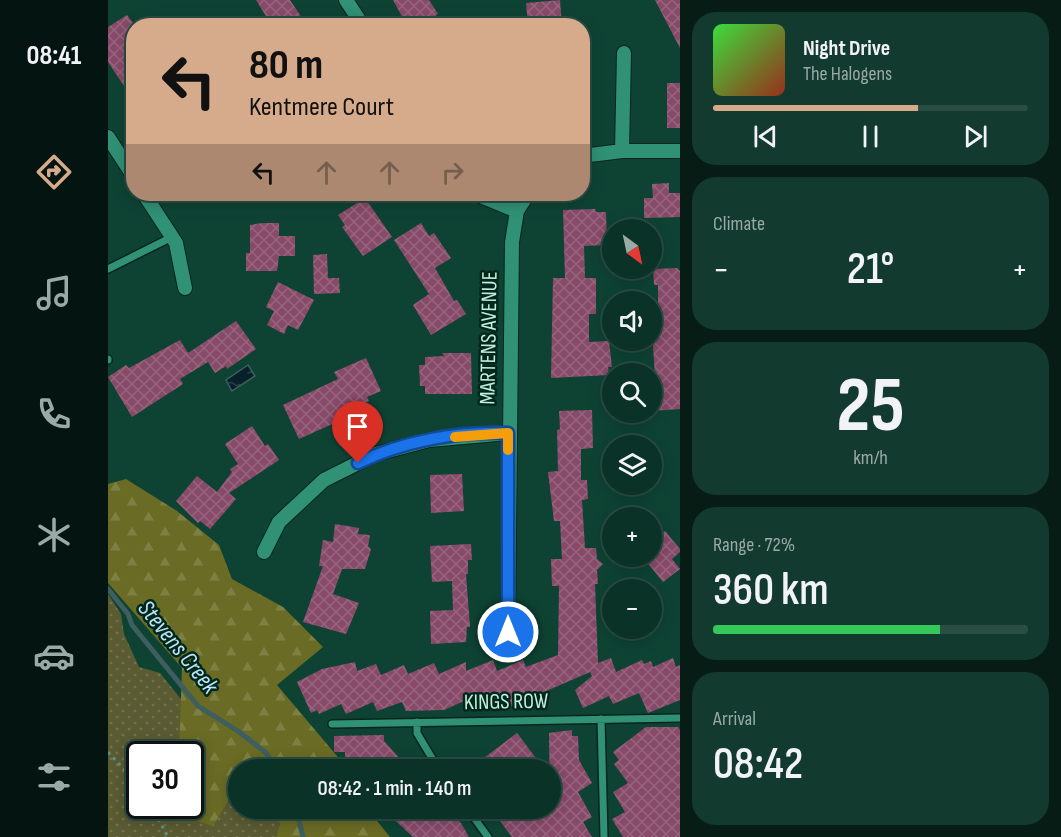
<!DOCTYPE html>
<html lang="en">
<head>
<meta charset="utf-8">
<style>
	body { margin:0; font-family:"Sofia Sans Condensed",sans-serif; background:#133a2f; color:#f1f3f6; height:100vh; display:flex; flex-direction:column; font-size:22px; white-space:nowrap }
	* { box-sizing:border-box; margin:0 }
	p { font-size:20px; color:#99aaa7 }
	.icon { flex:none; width:33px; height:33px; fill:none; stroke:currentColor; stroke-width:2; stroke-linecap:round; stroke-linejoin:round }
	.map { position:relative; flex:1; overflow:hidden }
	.details { display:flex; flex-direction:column; gap:12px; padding:12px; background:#061c15; width:381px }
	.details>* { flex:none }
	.guide { position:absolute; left:18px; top:18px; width:464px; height:183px; border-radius:24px; box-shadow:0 3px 15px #0003,0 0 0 2px #2a4d44; background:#d6ab8b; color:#111; overflow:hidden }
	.needle { width:39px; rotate:147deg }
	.controls { position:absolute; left:494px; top:219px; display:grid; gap:12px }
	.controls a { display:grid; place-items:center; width:60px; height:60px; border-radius:50%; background:#0a3227; box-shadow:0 3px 15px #0003,0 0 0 2px #2a4d44; font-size:30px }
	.speed { position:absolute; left:18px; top:741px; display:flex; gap:12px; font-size:30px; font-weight:700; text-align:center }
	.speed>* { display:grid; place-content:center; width:78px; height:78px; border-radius:50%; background:#0a3227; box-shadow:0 3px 15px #0003,0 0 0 2px #2a4d44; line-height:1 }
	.speed .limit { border:3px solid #111; border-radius:9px; background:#fff; color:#111 }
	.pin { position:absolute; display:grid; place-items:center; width:51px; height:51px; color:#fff; margin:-62px -26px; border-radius:50% 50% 50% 0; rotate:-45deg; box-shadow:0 0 6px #0007 }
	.pin .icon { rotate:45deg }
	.me { position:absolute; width:66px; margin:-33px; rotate:0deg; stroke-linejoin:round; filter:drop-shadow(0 0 4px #0008) }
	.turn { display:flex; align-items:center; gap:21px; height:126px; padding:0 24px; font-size:27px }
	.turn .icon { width:78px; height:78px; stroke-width:2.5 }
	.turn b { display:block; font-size:42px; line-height:51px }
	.lanes { display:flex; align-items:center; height:57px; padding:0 24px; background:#0003; justify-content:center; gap:30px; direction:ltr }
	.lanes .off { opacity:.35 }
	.big { font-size:45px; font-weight:600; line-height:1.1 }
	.details .tile { flex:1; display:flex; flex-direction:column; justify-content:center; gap:9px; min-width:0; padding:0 21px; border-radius:24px; background:#133a2f }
	.details .dial { align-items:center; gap:0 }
	.dial b { font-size:78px; line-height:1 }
	.song { display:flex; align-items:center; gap:18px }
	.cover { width:72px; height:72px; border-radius:9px; background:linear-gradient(135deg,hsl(120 70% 55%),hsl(10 70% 35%)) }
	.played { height:6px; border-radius:3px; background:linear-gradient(90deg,#d6ab8b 65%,#2a4d44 65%) }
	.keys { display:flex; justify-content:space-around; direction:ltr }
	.heat { display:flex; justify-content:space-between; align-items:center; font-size:33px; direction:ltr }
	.charge { height:9px; border-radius:4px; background:linear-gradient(90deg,#34c759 72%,#2a4d44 0) }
	.trip { position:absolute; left:120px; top:759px; width:333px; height:60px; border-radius:30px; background:#0a3227; box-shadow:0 3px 15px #0003,0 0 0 2px #2a4d44; font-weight:600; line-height:60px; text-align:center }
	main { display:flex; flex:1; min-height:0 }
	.tabs { display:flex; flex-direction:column; width:108px; justify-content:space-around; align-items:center; background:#041410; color:#99aaa7 }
	.tabs .icon { width:42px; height:42px }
	.tabs .current { color:#d6ab8b }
	.tabs b { font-size:27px; color:#f1f3f6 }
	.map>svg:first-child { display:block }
	.grass { fill:url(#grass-dots); fill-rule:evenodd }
	.forest { fill:url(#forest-firs) }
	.water { fill:url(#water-ripples); stroke:#3f5e5f; stroke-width:1.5 }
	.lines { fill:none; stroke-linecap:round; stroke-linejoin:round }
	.stream { stroke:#3f5e5f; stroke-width:5 }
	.building { fill:url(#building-cross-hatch) }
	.service-casing { stroke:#08261d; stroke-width:10 }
	.minor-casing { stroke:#08261d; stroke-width:16 }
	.path { stroke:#619181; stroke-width:3; stroke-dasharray:3 4.5; stroke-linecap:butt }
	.service { stroke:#309175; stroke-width:7 }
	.minor { stroke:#309175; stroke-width:14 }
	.route-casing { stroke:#114b97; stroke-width:15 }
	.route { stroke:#1a73e8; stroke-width:10 }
	.slow { stroke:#f59e0b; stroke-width:10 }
	.labels { text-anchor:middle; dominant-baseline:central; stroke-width:5; stroke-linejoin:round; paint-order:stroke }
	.street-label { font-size:22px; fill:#c2eddc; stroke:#00271c }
	.water-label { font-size:24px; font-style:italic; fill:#bbe2f5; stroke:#00271c }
</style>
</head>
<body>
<main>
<nav class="tabs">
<b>08:41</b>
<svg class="icon current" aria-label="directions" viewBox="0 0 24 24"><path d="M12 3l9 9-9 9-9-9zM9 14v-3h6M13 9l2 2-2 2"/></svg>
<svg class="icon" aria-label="music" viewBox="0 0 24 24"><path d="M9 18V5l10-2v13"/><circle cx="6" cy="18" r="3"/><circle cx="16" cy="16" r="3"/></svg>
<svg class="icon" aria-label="phone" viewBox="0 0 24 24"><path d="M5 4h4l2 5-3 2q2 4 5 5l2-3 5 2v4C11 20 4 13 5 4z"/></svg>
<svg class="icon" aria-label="climate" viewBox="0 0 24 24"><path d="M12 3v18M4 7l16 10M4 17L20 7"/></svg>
<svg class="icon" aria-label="car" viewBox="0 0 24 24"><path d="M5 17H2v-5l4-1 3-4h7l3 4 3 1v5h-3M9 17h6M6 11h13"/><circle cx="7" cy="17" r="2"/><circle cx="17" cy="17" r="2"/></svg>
<svg class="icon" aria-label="filters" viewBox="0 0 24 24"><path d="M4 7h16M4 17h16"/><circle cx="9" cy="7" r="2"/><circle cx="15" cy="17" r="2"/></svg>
</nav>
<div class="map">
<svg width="572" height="837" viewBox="0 0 572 837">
	<defs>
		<pattern id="grass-dots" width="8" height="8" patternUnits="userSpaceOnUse" patternTransform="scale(1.5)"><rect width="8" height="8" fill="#5a5b32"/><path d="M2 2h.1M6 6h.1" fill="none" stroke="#70734f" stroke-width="1.8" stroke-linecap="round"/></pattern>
		<pattern id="forest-firs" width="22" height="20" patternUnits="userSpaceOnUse" patternTransform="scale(1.5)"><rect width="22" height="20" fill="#6a6b24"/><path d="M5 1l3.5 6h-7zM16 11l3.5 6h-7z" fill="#7e8043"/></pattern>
		<pattern id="water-ripples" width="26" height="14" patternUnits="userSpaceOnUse" patternTransform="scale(1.5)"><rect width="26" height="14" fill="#07202a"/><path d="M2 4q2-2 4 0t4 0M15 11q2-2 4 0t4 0" fill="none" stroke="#2a4148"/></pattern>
		<pattern id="building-cross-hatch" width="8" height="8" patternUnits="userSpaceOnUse" patternTransform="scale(1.5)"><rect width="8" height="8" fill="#884a69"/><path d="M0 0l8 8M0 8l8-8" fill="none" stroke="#97647e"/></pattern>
	</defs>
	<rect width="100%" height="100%" fill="#0e4334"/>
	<path class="grass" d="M0 594 13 614 16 634 31 667 52 673 130 770V808L172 809V823L168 837H0ZM32 754H82V806H32Z"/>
	<path class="forest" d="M18 479 69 511 111 545 124 579 175 607 215 647 169 685 240 769 130 770V784L105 826 82 819 76 806H82V754H71L74 668 0 583V484Z
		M163 809H263L261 811 282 837H168L172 823Z"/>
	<path class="water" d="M140 365 147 376 124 391 118 380Z"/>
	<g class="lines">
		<path class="stream" d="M0 589 20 614 24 625 90 706 130 731 157 752 170 770
			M188 808 195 837"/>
	</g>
	<path class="building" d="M148 0H182L194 18 182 26H164Z
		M285 0H321L330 14 315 23 312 19 299 26Z
		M452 0 454 26H420L418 3Z
		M547 0H572V48Z
		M19 15 26 24V101L0 62V27Z
		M559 83H572V128H559Z
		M561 183V193H572V217L536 218V198H545L544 184Z
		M257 198 284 237 255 256 234 227 237 225 230 215Z
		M487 209 488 212H498L499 245 476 246 477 278H488V314H481V342L501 341 504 367H500L501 375 443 378 445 278H457L455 210Z
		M154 223H171V236H187V256H171L169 271H138V253H142V225Z
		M313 223 321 236 326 233 343 258 327 268 346 301 349 300 358 314 323 335 305 305 321 294 286 240Z
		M219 254 220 278H231L232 293 206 294 205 255Z
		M569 268 572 271V409L544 411 543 377H547L543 315 550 314V285H546L545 269Z
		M170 282 206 300 190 330 180 325 176 334 159 325 166 311 158 307Z
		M128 321 148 349 119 369 118 366 107 373 100 362 72 379 75 384 24 417 0 377 18 365 21 368 72 340 80 353Z
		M334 353H363L364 394H317V386H312L311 365H317V357L336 356Z
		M258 358 273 391 259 397 261 401 228 416 231 421 191 439 175 405 230 379 226 372Z
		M484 410 485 448 473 449V480H479L480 499 474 500 477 548H488L489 559 495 564 489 570 490 584H487L490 663 503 658 508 672 534 660 536 664 543 661 545 667 565 658 568 667 572 665V700L540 713 531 693 505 704 501 696 475 708 467 690 484 676 482 672 395 710 393 705 387 708 383 699 374 693 336 710 298 711 294 702 269 711 265 702 238 714 233 704 211 714 209 710 203 713 189 682 214 669 247 662 249 671 268 664 273 675 296 665 300 674 326 663 331 674 358 662V671L385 660 389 671 415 660 418 667 450 655 451 586H444L443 559H454L452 521H446L440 472 450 471 449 430 452 429 451 411Z
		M144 426 157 446 160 444 171 460 121 493 128 499 102 529 92 521 90 523 68 501 89 476 109 492 124 472 122 469 130 464 117 444Z
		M354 474 356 511 323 513 322 475Z
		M227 524 251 528 250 534 262 535 260 546 263 549 257 569H234L225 594 251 603 238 634 195 622 215 566H211L215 540 225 542Z
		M557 531 572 549V552L564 559 572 569 555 582 534 556H543V543Z
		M363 544 364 560H360V574H358L362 627H359L358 642 323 644 322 611 345 610 344 581 324 582 322 546Z
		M538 727H570L572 730V837H515L504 819 517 812 505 792 520 783 506 764 511 760 505 752Z
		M464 730V736H470L471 760 484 783 470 792 484 817 475 822 484 837H404L382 808H442L441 733Z
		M409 733 437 770H360Z
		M276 735V741L295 762 289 770H272L262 758 237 759V752H226V736Z
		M274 808H338L353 823 361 837H305Z"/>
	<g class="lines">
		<g class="service-casing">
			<path id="service" d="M0 269 64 237
				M0 359V360
				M493 719 496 837
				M309 722V733L331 770
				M224 724 572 718
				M359 808 380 837"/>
		</g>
		<g class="minor-casing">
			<path id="minor" d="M238 0 255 26
				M0 137 26 177
				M514 151 516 53
				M474 156 514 151H572
				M36 194 68 243 77 288
				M368 194 409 211
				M156 552 171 522 216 480 268 454 321 440 400 433
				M400 632 404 242 409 211 420 194"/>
		</g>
		<path class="path" d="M0 752 32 787
			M43 806 60 837"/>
		<use href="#service" class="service"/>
		<use href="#minor" class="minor"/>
	</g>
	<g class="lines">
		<g class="route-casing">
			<path id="route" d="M250 463C295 441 351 431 400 433V632"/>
		</g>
		<use href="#route" class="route"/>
		<path class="slow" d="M347 437 400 433V450"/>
	</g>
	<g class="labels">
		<g class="street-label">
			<text transform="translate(381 338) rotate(-89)">MARTENS AVENUE</text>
			<text transform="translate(398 702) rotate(-1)">KINGS ROW</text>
		</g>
		<g class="water-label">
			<text transform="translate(70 647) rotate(51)">Stevens Creek</text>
		</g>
	</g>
</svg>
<div class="controls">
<a><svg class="needle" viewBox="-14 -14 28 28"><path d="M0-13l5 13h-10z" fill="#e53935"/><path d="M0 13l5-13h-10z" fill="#99aaa7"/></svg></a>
<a><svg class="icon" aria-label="sound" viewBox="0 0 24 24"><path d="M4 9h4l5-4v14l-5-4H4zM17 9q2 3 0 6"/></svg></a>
<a><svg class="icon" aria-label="search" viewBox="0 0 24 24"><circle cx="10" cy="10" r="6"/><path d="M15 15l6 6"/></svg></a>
<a><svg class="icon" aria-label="layers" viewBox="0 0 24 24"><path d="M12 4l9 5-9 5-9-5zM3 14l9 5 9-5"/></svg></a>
<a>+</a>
<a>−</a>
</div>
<div class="speed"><div class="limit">30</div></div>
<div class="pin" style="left:250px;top:463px;background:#d93025"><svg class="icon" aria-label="arrive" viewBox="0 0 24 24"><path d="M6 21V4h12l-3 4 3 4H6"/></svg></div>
<svg class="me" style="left:400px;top:632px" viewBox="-20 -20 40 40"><circle r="17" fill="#1a73e8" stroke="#fff" stroke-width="3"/><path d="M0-11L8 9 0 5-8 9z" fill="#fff"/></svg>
<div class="trip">08:42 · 1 min · 140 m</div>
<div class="guide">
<div class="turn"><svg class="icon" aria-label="left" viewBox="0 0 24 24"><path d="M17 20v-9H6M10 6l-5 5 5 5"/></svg><div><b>80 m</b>Kentmere Court</div></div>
<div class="lanes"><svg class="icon" aria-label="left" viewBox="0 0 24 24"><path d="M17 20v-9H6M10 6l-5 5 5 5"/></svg><svg class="icon off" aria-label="ahead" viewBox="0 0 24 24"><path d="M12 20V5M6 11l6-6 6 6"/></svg><svg class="icon off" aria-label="ahead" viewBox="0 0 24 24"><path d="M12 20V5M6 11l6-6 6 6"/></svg><svg class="icon off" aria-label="right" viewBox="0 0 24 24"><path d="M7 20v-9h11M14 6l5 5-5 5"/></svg></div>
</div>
</div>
<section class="details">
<div class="tile">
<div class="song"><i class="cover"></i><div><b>Night Drive</b><p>The Halogens</p></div></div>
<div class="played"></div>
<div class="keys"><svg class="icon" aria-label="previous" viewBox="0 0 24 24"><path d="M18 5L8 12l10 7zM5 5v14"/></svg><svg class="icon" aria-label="pause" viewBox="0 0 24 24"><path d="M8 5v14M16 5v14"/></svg><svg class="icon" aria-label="next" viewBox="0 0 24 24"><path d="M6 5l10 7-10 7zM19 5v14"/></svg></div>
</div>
<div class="tile"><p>Climate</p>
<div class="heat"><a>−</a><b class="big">21°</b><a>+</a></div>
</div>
<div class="tile dial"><b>25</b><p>km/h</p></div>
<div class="tile"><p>Range · 72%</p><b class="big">360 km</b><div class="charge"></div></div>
<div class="tile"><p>Arrival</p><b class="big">08:42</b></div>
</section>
</main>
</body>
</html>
